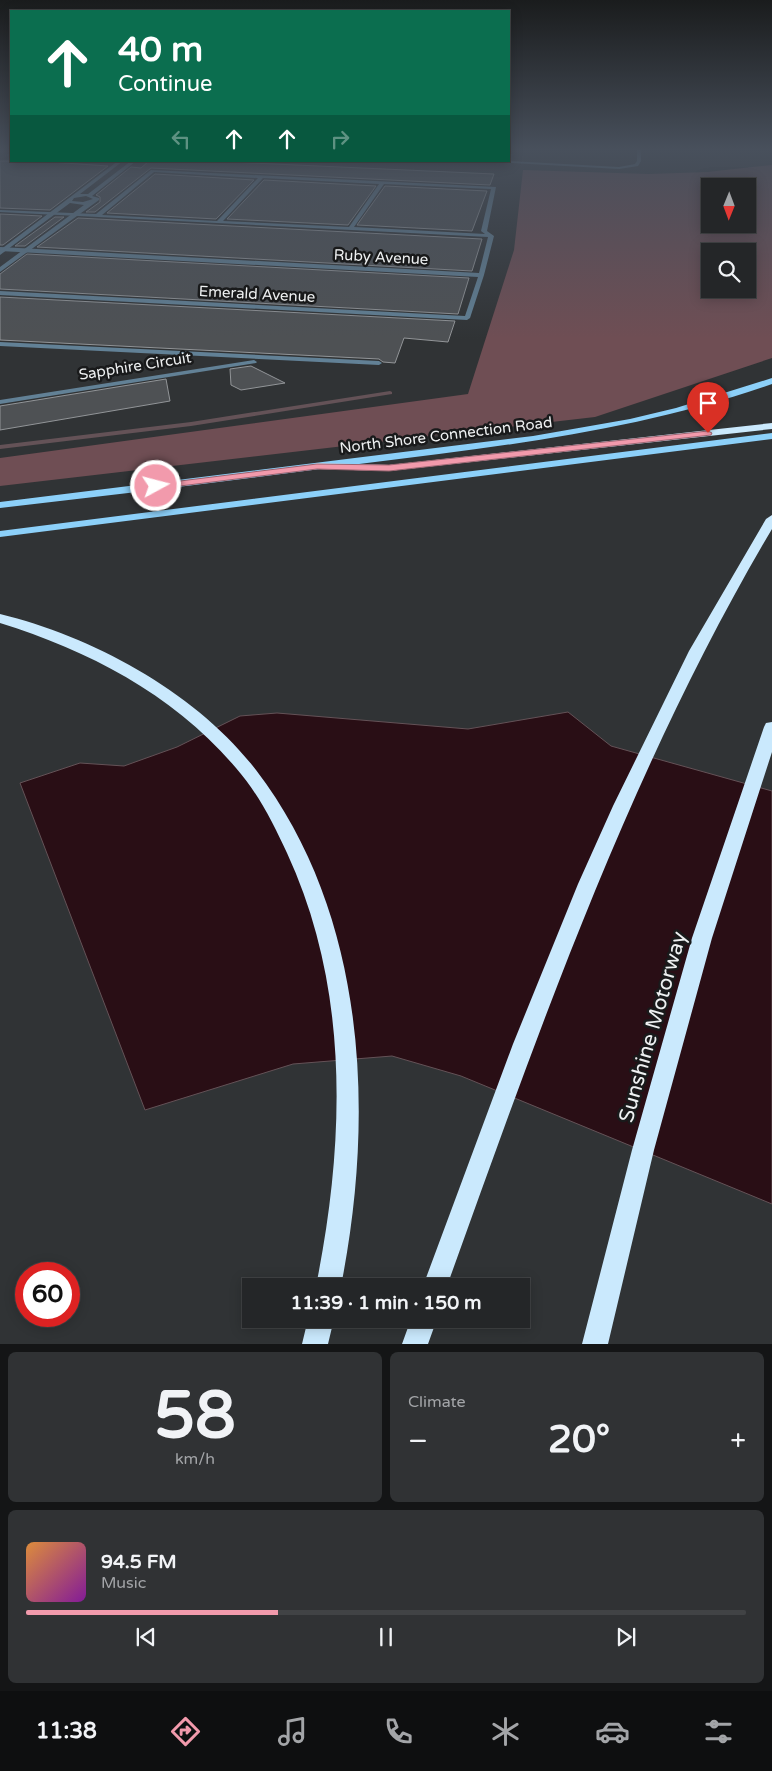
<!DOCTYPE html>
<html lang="en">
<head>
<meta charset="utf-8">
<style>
	body { margin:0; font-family:"Varela Round",sans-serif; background:#303234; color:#f1f3f6; height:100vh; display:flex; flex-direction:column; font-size:19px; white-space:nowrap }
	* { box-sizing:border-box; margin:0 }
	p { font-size:16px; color:#a3a5a8 }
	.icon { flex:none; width:28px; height:28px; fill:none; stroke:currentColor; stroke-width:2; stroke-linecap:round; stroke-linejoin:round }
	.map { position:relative; height:1344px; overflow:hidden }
	.details { display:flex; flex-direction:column; gap:8px; padding:8px; background:#141516; flex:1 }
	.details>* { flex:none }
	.guide { position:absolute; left:10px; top:10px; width:500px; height:152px; border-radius:0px; box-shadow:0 2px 12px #0003,0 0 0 1px #414345; background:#0b6e4f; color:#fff; overflow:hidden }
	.needle { width:32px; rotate:181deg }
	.buttons { position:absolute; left:701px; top:178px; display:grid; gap:10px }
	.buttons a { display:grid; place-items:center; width:55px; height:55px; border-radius:0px; background:#242628; box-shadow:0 2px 12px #0003,0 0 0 1px #414345; font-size:25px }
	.speed { position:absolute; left:15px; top:1262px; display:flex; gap:10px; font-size:25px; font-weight:700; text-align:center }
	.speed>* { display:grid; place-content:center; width:65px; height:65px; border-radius:50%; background:#242628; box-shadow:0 2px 12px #0003,0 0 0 1px #414345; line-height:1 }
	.speed .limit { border:8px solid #d22; background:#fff; color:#111 }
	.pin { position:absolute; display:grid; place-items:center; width:42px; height:42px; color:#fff; margin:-51px -21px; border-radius:50% 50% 50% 0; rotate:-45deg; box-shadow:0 0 5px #0007 }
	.pin .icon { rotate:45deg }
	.me { position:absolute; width:55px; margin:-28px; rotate:83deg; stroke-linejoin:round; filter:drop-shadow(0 0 4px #0008) }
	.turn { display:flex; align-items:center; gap:18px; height:105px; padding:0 25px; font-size:22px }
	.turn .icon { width:65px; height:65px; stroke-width:2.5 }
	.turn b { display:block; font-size:35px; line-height:42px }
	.lanes { display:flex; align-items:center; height:48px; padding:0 25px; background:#0003; justify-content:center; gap:25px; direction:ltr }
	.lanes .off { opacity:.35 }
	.big { font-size:38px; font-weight:700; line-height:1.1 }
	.details .widget { flex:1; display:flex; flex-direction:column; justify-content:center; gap:8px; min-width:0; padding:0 18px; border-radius:8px; background:#303234 }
	.details .dial { align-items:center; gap:0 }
	.dial b { font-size:65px; line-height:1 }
	.song { display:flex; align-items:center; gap:15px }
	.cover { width:60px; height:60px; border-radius:8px; background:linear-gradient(135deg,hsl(30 70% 55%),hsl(290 70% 35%)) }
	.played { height:5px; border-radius:2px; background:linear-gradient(90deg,#f29aac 35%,#414345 35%) }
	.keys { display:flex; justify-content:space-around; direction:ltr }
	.heat { display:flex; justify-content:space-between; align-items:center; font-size:28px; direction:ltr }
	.details .tiles { flex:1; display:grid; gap:8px; grid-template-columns:1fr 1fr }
	.widget:last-child { grid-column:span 2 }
	.trip { position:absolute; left:242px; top:1278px; width:288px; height:50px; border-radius:0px; background:#242628; box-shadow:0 2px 12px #0003,0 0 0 1px #414345; font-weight:700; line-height:50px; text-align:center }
	.menu { display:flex; height:80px; justify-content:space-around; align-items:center; background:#0e0f10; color:#a3a5a8 }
	.menu .icon { width:35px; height:35px }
	.menu .active { color:#f29aac }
	.menu b { font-size:22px; color:#f1f3f6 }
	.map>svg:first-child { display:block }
	.forest { fill:#6f4e54; fill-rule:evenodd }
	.water { fill:#290e15; stroke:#645257 }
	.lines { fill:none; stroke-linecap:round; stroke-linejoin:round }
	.stream { fill:#645257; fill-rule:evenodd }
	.building { fill:#4e5154; stroke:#929598 }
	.path { stroke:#8d8f91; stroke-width:1; stroke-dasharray:0.5 2; stroke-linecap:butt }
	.service { fill:#628196; fill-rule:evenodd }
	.minor { fill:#628196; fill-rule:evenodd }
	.primary { fill:#8cd0f9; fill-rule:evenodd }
	.motorway { fill:#cae9fd; fill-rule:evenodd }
	.route { fill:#f29aac; stroke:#9d6470 }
	.labels { text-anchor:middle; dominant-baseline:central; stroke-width:5; stroke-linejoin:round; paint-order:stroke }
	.far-street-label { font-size:15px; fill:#eef0f1; stroke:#191a1b }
	.near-street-label { font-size:21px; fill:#eef0f1; stroke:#191a1b }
</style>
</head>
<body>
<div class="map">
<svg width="772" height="1344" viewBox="0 0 772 1344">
	<rect width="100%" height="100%" fill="#303335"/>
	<path class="forest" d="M772 165V358L595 417 0 486V458L468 394 514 250 523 170 649 174 707 172ZM710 186H748V224H710ZM710 251H748V289H710Z"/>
	<path class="water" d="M568 712 611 746 772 791V1204L461 1076 392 1056 293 1064 145 1110 20 783 80 763 124 766 177 747 240 716 277 713 468 729Z"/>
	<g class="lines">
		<path class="stream" d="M390 391 392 392V394L191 426 0 449V445L191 422Z"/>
	</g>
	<path class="building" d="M0 161H36L108 166 50 210 0 208Z
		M149 161H208L494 174 490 185 151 168 95 212H86L100 202V197L96 195 131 167 141 168Z
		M155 174 254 180 216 219 107 213Z
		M264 180 376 186 348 225 227 219Z
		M385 186 487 191 472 231 357 225Z
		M0 214 42 216 3 245H0Z
		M55 217H64L25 246H15Z
		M78 218 482 239 472 271 37 247Z
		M27 254 469 278 458 314 0 289V274Z
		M0 297 455 321 448 342 404 338 395 363 383 362 379 359 0 340Z
		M251 366 285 383 241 390 231 385 230 369Z
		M166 379 170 401 0 430V406Z"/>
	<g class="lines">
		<path class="path" d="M5 156 11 154"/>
		<path class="service" d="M118 161H123L80 194H88L131 161H136L92 196 99 198V200L0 272V267L84 205 70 203 0 255V250ZM86 196 93 199 83 202 72 201 74 198Z"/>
		<path class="minor" d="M637 150H641V161L638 166 619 169 476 161H509L619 167 635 164 637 161Z
			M151 170 496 187 487 231 494 236 484 275 470 318 467 320 0 295V291L465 316 478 277 0 251V247L479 273 488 237 0 212V210L96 214ZM154 172 258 178 217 221 102 215ZM263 178 379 184 349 227 223 221ZM384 184 491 189 481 231 485 234 354 227Z
			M0 342 379 361 382 363 379 365 0 346Z
			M254 360 257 362 256 363 0 404V400Z"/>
		<path class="primary" d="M772 378V384C640 430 506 446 367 463 245 479 123 494 0 508V502L533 436 630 419 676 408Z
			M772 433V439L0 537V531Z"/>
		<path class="motorway" d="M772 423V429L389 471 317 469 311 466 317 463 389 465Z
			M772 515V529C631 767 540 1027 447 1286H423L513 1044 578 884 613 806 689 651 766 519Z
			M0 614C94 637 197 693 256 770 367 915 375 1114 341 1286H316C345 1142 350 989 287 853 273 823 258 793 236 768 174 695 90 651 0 623Z
			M772 722V752L712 938 654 1150 608 1344H582L632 1150 692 938 764 727 766 723Z
			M308 1319H334L328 1344H302Z
			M411 1319H437L428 1344H402Z"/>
	</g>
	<linearGradient id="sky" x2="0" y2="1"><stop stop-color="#1a1c1d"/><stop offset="0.44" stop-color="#48505c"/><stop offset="1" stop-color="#48505c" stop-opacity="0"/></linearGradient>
	<rect width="772" height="339" fill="url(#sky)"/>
	<path class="route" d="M708 431 712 433 711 435 389 471 317 469 156 489 151 486 156 484 317 464 389 465Z"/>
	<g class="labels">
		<g class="far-street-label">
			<text transform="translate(381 257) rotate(3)">Ruby Avenue</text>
			<text transform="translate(257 294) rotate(3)">Emerald Avenue</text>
			<text transform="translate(135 366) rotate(-9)">Sapphire Circuit</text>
			<text transform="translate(446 435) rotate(-7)">North Shore Connection Road</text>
		</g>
		<g class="near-street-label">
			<text transform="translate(653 1027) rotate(-74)">Sunshine Motorway</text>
		</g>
	</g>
</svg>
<div class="buttons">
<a><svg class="needle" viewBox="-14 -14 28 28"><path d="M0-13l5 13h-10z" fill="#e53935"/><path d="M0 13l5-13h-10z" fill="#a3a5a8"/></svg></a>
<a><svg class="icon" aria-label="search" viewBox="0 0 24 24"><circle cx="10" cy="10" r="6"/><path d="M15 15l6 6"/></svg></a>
</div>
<div class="speed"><div class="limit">60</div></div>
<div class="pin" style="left:708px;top:433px;background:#d93025"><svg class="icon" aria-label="arrive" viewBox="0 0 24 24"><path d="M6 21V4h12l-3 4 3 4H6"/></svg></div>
<svg class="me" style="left:156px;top:486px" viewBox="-20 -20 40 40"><circle r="17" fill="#f29aac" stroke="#fff" stroke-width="3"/><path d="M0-11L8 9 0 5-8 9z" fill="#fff"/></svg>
<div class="trip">11:39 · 1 min · 150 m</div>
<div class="guide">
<div class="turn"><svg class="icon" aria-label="ahead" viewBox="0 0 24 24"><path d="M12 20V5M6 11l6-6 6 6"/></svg><div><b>40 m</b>Continue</div></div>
<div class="lanes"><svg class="icon off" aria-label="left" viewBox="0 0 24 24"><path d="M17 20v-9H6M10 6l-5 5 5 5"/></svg><svg class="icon" aria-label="ahead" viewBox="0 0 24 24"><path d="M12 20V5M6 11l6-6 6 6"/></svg><svg class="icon" aria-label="ahead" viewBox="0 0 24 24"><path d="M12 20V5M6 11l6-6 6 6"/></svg><svg class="icon off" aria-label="right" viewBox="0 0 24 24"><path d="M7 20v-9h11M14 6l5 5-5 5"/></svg></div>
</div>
</div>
<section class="details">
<div class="tiles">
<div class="widget dial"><b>58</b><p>km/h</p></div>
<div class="widget"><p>Climate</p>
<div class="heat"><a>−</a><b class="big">20°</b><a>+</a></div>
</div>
<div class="widget">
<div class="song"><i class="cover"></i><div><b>94.5 FM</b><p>Music</p></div></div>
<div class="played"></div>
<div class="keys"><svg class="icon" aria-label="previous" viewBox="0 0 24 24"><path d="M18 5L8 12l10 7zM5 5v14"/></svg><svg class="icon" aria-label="pause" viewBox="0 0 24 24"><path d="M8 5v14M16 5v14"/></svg><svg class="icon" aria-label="next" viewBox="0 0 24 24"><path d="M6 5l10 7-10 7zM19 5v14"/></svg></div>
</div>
</div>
</section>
<nav class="menu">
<b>11:38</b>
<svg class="icon active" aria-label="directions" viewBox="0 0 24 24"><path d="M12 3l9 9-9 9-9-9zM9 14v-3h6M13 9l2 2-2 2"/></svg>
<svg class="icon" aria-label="music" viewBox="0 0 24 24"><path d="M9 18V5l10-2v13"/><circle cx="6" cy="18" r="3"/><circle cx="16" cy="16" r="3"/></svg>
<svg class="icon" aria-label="phone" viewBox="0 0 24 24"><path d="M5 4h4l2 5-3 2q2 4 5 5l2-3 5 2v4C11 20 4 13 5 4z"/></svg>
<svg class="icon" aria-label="climate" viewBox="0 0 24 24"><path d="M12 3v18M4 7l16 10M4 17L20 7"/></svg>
<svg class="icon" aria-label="car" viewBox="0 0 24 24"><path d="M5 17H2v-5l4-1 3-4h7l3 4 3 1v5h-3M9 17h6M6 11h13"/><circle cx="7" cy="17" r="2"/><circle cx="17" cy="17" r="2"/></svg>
<svg class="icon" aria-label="filters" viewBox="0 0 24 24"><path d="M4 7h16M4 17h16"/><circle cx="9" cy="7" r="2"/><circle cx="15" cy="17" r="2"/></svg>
</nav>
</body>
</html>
